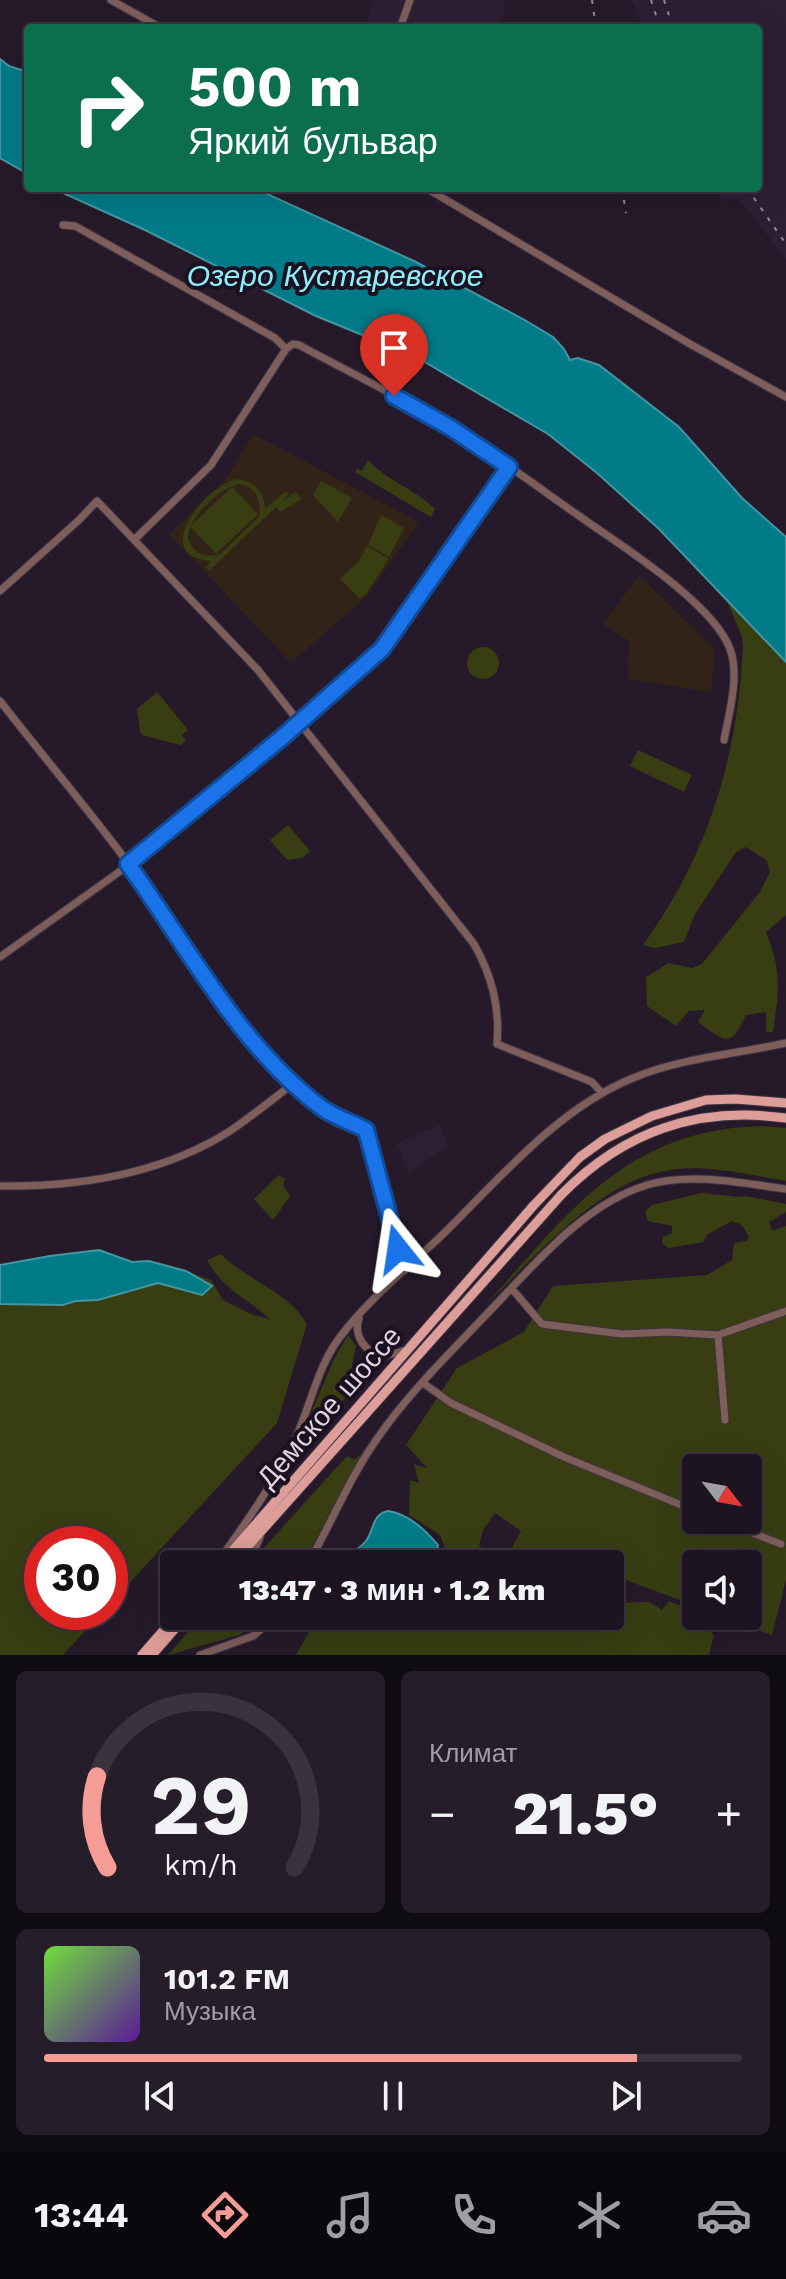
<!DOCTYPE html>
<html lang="ru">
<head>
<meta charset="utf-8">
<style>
	body { margin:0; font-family:"Work Sans",sans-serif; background:#251d29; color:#f1f3f6; height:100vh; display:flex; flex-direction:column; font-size:30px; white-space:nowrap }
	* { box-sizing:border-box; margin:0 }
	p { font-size:26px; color:#a09ea5 }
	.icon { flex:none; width:44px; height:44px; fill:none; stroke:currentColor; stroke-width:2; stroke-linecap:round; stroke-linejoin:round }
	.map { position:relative; height:1655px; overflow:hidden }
	.sheet { display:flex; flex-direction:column; gap:16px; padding:16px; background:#0f0b12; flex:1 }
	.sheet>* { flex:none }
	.guide { position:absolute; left:24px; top:24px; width:738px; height:168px; border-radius:8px; box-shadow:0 8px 32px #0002,0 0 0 2px #3a333e; background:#0b6e4f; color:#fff; overflow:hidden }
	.needle { width:52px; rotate:121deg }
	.fabs { position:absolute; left:682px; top:1454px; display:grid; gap:16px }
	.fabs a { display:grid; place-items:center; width:80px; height:80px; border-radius:8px; background:#1c1420; box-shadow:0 8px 32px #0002,0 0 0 2px #3a333e; font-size:40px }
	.speed { position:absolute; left:24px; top:1526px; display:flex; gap:16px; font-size:40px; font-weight:700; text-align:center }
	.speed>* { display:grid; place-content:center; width:104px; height:104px; border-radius:50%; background:#1c1420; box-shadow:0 8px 32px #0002,0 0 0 2px #3a333e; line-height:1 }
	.speed .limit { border:12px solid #d22; background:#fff; color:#111 }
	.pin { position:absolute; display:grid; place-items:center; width:68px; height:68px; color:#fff; margin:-82px -34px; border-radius:50% 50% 50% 0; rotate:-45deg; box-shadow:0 0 8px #0007 }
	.pin .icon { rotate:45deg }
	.me { position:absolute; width:88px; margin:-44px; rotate:345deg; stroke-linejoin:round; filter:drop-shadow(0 0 6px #0008) }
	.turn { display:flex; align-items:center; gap:28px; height:168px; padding:0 32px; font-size:36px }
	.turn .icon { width:104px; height:104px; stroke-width:2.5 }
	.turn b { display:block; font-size:56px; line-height:68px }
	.big { font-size:60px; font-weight:800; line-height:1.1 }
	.sheet .tile { flex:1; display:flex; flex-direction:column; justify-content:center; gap:12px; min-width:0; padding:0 28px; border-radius:12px; background:#251d29 }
	.sheet .dial { align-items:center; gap:0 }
	.dial svg { height:208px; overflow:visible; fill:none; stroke:#3a333e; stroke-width:7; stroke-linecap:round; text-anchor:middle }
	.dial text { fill:#f1f3f6; stroke:none }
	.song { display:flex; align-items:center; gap:24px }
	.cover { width:96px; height:96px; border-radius:12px; background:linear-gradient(135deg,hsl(100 70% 55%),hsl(270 70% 35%)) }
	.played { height:8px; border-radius:4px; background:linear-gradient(90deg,#f59c95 85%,#3a333e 85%) }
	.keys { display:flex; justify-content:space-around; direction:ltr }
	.heat { display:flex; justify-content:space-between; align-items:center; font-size:44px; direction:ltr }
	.sheet .tiles { flex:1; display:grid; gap:16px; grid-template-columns:1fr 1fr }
	.tile:last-child { grid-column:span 2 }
	.trip { position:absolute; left:160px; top:1550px; width:464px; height:80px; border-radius:8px; background:#1c1420; box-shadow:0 8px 32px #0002,0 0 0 2px #3a333e; font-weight:800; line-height:80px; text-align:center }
	.menu { display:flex; height:128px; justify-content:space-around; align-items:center; background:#0b080d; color:#a09ea5 }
	.menu .icon { width:56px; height:56px }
	.menu .selected { color:#f59c95 }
	.menu b { font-size:36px; color:#f1f3f6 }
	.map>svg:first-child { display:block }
	.built { fill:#2e1e34 }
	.education { fill:#312317 }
	.green { fill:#383e12; fill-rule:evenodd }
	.water { fill:#017b87; stroke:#4396a2; stroke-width:2 }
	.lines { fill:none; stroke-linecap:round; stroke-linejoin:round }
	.minor-casing { stroke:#403444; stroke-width:9 }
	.major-casing { stroke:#403444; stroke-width:11 }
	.minor { stroke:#7d5e5b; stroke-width:7 }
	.major { stroke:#dd9d98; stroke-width:9 }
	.rail { stroke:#928996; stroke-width:2; stroke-dasharray:4 8; stroke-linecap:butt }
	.route-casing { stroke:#114b97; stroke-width:20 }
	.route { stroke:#1a73e8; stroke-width:14 }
	.labels { text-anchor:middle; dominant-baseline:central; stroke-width:8; stroke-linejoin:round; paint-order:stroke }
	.street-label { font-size:28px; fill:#ded6e1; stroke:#1c1120 }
	.water-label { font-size:30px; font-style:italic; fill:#8bf0fe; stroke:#1c1120 }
</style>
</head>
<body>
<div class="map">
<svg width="786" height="1655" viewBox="0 0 786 1655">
	<rect width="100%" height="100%" fill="#261a2a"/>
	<path class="built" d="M374 0H504V14L501 28H364Z
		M632 0H786V259L738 198 723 201 714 188H758V28H643Z
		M440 1125 448 1146 409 1173 397 1143Z"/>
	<path class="education" d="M253 434 419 522 368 595 291 663 169 534 225 480Z
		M639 575 715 650 711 692 628 679 629 641 603 624Z"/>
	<path class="green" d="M368 460C387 481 415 489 435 509L431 517 355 472 357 468 362 471Z
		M237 479C255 481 264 492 265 509L286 491 289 494 283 501 295 492 302 499 280 512 276 507 209 571 206 567 211 561C148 556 206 485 237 479ZM240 484C257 488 261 500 259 517L219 555C203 557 193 554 188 538 187 519 221 486 240 484Z
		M321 481 352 498 338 522 313 495Z
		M232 487 258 514 216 554 190 526Z
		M381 515 404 528 389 557 368 545Z
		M367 546 389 559 366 594 360 599 340 579 358 562Z
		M727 601 786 662V915L766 932C782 972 779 991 773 1032H766V1012L746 1015C731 1048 726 1043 698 1022L705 1010 689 1011 676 1026 647 1006 646 977 669 963 692 968 702 964 760 892 770 871 766 860 746 847 736 852 695 914 684 942 655 948 643 945C708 855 738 757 743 646L742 637Z
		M467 663a16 16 0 1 1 32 0a16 16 0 1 1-32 0Z
		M157 692 188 730 182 735 186 741 180 745 143 735 140 732 137 709Z
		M638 750 692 775 684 792 630 766Z
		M288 825 310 851 302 858 287 860 270 840Z
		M763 1126 786 1128V1181C749 1175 708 1164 670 1170 599 1180 532 1260 484 1307 568 1213 626 1129 763 1126Z
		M279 1175 285 1179 283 1185 290 1196 273 1220 254 1199Z
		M702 1193 739 1197 745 1196 786 1204V1212L769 1222 772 1231 786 1226V1580L772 1635 721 1616H748V1564H696V1606L610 1574V1564H445L448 1555 440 1535 409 1515 410 1480 419 1483 414 1464 427 1468 406 1445 457 1368 524 1332 553 1286 707 1275 732 1260 734 1243 746 1241 749 1237 742 1225 732 1221 708 1234 703 1242 669 1248 662 1243 663 1237 672 1233V1226L648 1221 645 1211 652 1205ZM696 1468H748V1520H696ZM495 1513 521 1531 511 1549 498 1557 479 1546 483 1530Z
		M221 1254C247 1281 288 1291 307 1324L277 1423 110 1604V1544H42V1612H103L63 1655H0V1283L186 1271 211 1280 223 1300 253 1315 270 1319C249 1300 220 1287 207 1260Z
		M348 1335 356 1346 345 1398 289 1465 334 1359Z
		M361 1454 303 1564H260L263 1549 347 1456 354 1460Z
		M669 1601 696 1612V1616H703L701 1623 714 1635 709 1655H296L318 1616H610V1603L649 1602 662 1610Z
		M202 1616H268L239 1635 168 1655Z"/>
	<path class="water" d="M0 59 9 66 28 72V174L0 158Z
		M52 188H254L414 261 523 319 553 337 564 349 570 360 578 358 599 365 679 427 742 498 786 537V662L659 529 597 473 548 434 416 357 316 316 145 230Z
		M99 1250 132 1262 149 1261 186 1271 212 1286 202 1295 158 1283 98 1300 75 1301 63 1305 0 1304V1265L50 1256Z
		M388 1511C409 1514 425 1530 438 1545L435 1564H334C344 1557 359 1550 366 1541 375 1529 371 1515 388 1511Z"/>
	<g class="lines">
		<g class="minor-casing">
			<path id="minor" d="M111 0 161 28
				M400 28 410 0
				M426 188 690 344 786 397
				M63 225 75 226 275 338 286 349 293 344 299 345C349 372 401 397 449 427 500 458 547 494 595 527 633 553 715 607 730 649 740 676 729 713 724 740
				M135 539 211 465 286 349
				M0 591 79 520 97 501 258 670 474 944C492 976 500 1007 497 1044L592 1082 602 1093
				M0 701C41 754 85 805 125 859 194 951 252 1081 364 1128L368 1133 404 1271
				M0 957 119 872 289 731 378 654 396 632 509 467
				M0 1186C78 1187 162 1174 230 1131 252 1116 273 1099 294 1083
				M512 1289 542 1324 622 1334 668 1332 718 1335 786 1311
				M359 1318C353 1336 366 1356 387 1355 394 1354 401 1351 408 1350
				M718 1335 725 1420
				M423 1383 451 1403 564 1457 696 1511
				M719 1520 781 1544
				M216 1564C245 1525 273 1485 294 1442 310 1408 317 1367 340 1337 367 1301 405 1270 438 1239 497 1182 555 1110 633 1078 681 1058 736 1054 786 1043
				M249 1564 260 1537
				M308 1564C332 1522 350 1476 379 1436 409 1393 447 1356 483 1318 530 1270 581 1205 647 1185 691 1172 741 1183 786 1189
				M200 1655 253 1636 276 1616"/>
		</g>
		<g class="major-casing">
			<path id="major" d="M221 1564 534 1205 580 1157 605 1139 652 1116 706 1100 735 1099 786 1103
				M232 1564 561 1195C624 1131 697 1106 786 1118
				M142 1655 176 1616
				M152 1655 186 1616"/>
		</g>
		<use href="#minor" class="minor"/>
		<use href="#major" class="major"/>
		<path class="rail" d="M592 0 596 28
			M651 0 660 28
			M664 0 673 28
			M622 188 626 213
			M747 188 786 244"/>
	</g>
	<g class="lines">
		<g class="route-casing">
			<path id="route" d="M394 396 451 428 509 467 382 649 285 735 128 864C187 946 240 1047 322 1108 336 1118 352 1122 366 1130L398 1249"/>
		</g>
		<use href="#route" class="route"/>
	</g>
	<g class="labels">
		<g class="street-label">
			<text transform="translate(329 1407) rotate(-49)">Демское шоссе</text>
		</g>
		<g class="water-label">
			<text x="335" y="275">Озеро Кустаревское</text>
		</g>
	</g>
</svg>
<div class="fabs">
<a><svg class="needle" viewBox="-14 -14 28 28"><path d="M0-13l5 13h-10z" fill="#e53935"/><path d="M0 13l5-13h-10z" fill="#a09ea5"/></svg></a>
<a><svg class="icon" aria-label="sound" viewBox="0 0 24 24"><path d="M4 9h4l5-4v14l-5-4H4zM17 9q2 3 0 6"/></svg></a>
</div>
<div class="speed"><div class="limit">30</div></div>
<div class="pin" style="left:394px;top:396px;background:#d93025"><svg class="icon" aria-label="arrive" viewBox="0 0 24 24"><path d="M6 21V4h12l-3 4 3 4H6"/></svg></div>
<svg class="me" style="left:398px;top:1249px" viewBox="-20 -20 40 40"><path d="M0-17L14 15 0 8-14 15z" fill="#1a73e8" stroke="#fff" stroke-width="4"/></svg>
<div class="trip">13:47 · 3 мин · 1.2 km</div>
<div class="guide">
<div class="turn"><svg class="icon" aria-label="right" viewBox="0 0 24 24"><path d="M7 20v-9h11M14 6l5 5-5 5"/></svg><div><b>500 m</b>Яркий бульвар</div></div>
</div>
</div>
<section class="sheet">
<div class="tiles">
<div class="tile dial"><svg viewBox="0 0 100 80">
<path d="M14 69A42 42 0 1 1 86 69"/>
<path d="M14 69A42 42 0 0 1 10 34" stroke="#f59c95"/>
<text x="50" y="56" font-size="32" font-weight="700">29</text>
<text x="50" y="72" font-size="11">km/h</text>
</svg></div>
<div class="tile"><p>Климат</p>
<div class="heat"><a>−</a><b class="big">21.5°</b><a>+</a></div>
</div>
<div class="tile">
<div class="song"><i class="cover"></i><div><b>101.2 FM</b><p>Музыка</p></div></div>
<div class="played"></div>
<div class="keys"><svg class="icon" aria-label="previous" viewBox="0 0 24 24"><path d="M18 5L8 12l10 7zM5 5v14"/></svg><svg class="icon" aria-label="pause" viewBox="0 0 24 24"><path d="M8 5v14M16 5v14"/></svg><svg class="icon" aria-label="next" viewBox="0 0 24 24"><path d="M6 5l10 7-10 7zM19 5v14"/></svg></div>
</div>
</div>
</section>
<nav class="menu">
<b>13:44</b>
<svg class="icon selected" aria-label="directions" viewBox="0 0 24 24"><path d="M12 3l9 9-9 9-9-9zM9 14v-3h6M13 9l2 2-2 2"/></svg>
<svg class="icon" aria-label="music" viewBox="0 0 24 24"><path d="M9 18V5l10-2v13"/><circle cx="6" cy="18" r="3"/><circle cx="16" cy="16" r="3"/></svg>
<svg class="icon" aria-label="phone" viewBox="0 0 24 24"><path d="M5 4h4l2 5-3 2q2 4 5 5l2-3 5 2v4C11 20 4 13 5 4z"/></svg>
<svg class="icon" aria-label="climate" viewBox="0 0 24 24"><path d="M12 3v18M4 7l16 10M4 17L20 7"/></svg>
<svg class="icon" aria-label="car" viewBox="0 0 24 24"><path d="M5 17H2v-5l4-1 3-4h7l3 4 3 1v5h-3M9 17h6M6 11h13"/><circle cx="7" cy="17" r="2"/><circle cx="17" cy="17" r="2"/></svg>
</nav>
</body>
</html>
